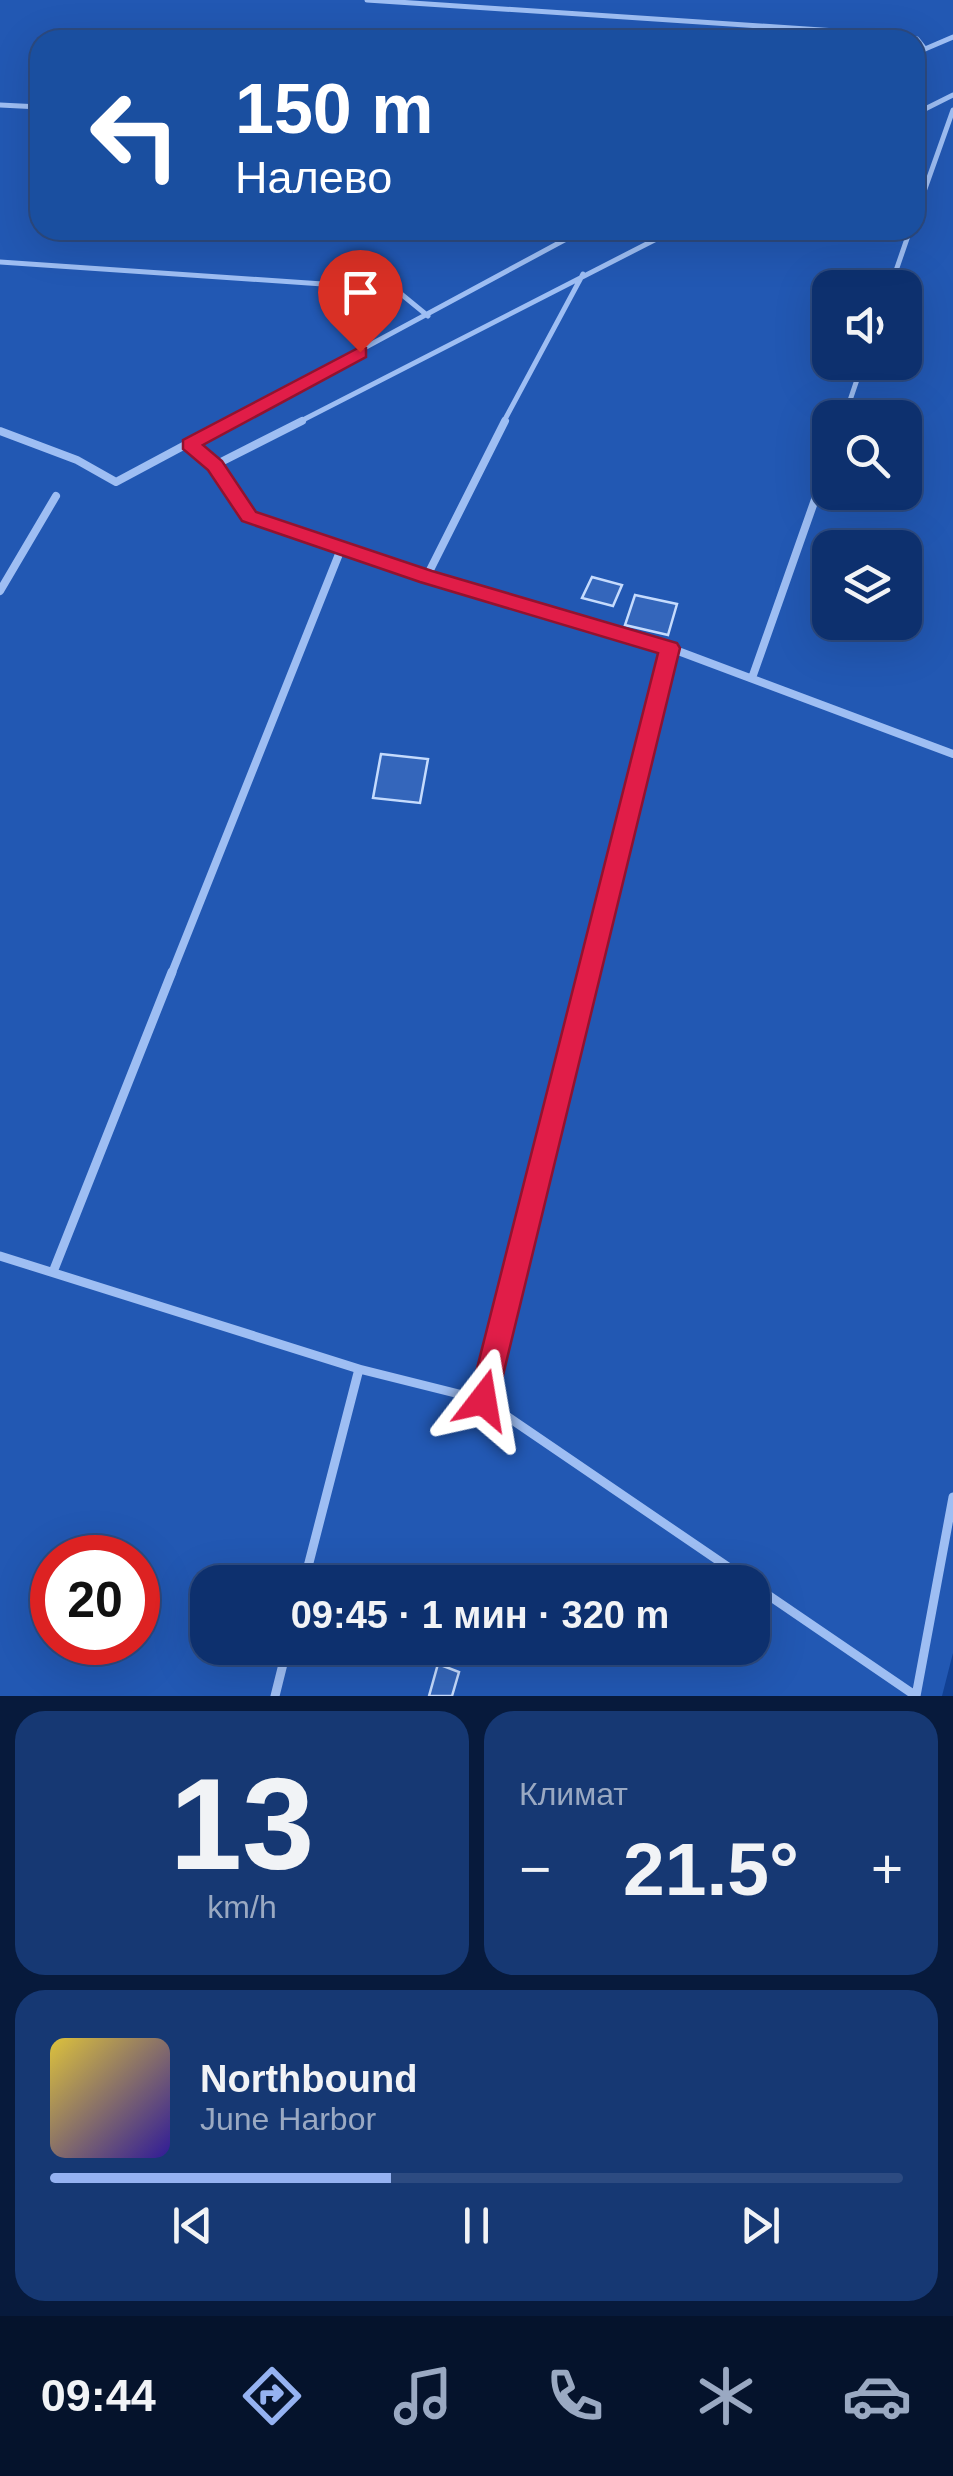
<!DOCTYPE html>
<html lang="ru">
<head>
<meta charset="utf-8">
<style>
	body { margin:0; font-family:Arial,sans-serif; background:#163873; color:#f1f3f6; height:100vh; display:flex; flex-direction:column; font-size:38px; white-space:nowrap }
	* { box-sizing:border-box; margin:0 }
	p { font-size:32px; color:#9aa9c2 }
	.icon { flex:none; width:55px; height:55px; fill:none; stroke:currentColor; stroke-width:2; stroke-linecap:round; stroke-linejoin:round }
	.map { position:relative; height:1696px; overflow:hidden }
	.panel { display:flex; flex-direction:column; gap:15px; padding:15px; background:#071a3c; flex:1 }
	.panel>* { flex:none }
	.guide { position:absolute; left:30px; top:30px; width:895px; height:210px; border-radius:30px; box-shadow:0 10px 40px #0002,0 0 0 2px #2d4b81; background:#1a4fa0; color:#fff; overflow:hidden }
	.buttons { position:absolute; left:812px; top:270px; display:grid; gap:20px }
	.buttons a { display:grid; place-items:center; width:110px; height:110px; border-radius:20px; background:#0d306e; box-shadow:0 10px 40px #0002,0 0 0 2px #2d4b81; font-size:50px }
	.speed { position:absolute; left:30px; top:1535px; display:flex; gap:20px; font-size:50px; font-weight:700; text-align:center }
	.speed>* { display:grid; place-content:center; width:130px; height:130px; border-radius:50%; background:#0d306e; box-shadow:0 10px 40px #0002,0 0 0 2px #2d4b81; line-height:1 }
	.speed .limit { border:15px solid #d22; background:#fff; color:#111 }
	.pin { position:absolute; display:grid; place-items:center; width:85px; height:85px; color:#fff; margin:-102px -42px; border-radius:50% 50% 50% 0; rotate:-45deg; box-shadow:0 0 10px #0007 }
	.pin .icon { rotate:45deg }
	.me { position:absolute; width:110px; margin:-55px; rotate:14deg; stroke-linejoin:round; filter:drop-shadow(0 0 8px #0008) }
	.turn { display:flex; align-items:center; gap:35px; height:210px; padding:0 40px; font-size:45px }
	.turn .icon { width:130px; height:130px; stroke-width:2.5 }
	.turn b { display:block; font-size:70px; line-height:85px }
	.big { font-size:75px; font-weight:700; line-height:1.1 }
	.panel .widget { flex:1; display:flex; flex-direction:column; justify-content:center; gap:15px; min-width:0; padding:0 35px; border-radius:30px; background:#163873 }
	.panel .dial { align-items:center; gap:0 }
	.dial b { font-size:130px; line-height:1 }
	.song { display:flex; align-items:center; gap:30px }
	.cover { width:120px; height:120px; border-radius:15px; background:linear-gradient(135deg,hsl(50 70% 55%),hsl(250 70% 35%)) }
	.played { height:10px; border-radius:5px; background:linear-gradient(90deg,#95b2f1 40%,#2d4b81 40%) }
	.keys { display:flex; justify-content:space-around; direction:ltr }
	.heat { display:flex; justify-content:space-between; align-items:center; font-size:55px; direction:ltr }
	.panel .tiles { flex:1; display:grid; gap:15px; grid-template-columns:1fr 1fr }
	.widget:last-child { grid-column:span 2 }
	.trip { position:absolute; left:190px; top:1565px; width:580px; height:100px; border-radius:30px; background:#0d306e; box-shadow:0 10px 40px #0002,0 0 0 2px #2d4b81; font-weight:700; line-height:100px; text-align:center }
	.menu { display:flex; height:160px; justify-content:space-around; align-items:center; background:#05132c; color:#9aa9c2 }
	.menu .icon { width:70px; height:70px }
	.menu .active { color:#95b2f1 }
	.menu b { font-size:45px; color:#f1f3f6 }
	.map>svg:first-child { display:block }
	.green { fill:#2258b3; fill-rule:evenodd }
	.building { fill:#3466bb; stroke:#c5dbfd; stroke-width:2.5 }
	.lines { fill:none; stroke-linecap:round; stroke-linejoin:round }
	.service-far2 { stroke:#9ebef3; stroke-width:5 }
	.service-far1 { stroke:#9ebef3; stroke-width:8 }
	.service { stroke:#9ebef3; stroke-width:9 }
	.route { fill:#e11d48; stroke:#92132f; stroke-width:2.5 }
</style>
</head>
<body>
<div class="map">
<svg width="953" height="1696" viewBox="0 0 953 1696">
	<rect width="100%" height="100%" fill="#114093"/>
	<path class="green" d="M0 0H953V1653L942 1696H0ZM40 40H915V230H40ZM830 288H905V362H830ZM830 418H905V492H830ZM830 548H905V622H830ZM52 1558H138V1642H52ZM208 1582H752V1648H208Z"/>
	<path class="building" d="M592 577 622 585 613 606 582 598Z
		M635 595 677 604 668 635 625 625Z
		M381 754 428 759 420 803 373 798Z
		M438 1664 459 1672 452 1696H429Z"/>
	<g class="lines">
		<path class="service-far2" d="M367 0 881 34 917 39 925 49 915 55
			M925 49 953 37
			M0 105 40 107
			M915 114 953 95
			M915 217 953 110
			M0 262 395 289 428 316
			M890 288 910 230
			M844 418 863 362
			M225 423 583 230
			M297 423 674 230
			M503 423 583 274"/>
		<path class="service-far1" d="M0 431 77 460 116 482 230 421
			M189 444 215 465 249 517 427 576 670 648 953 754
			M215 465 302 421
			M427 576 505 421
			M0 591 56 496
			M752 678 830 457
			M171 975 341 549
			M589 975 670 648"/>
		<path class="service" d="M0 1256 359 1369 304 1582
			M53 1272 172 972
			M359 1369 483 1400 589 972
			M483 1400 750 1582
			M752 1584 916 1696
			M275 1696 287 1648
			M916 1696 953 1497"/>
	</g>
	<path class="route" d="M360 347 366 348V357L203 445 222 461 256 512 432 571 677 643 680 648 497 1400 493 1410 483 1414 473 1410 469 1400 658 653 420 582 242 521 208 470 183 449V440Z"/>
</svg>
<div class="buttons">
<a><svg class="icon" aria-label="sound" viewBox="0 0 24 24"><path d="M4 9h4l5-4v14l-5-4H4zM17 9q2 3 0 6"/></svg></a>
<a><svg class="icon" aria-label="search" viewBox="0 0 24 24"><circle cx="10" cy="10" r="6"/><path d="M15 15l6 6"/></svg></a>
<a><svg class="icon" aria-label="layers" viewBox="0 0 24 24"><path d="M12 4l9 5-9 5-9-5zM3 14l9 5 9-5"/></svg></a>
</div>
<div class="speed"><div class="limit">20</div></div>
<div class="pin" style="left:360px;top:352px;background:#d93025"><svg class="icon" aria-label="arrive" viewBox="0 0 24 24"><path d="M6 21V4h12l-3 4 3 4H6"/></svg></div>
<svg class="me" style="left:483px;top:1400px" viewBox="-20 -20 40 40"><path d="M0-17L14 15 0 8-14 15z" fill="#e11d48" stroke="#fff" stroke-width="4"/></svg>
<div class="trip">09:45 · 1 мин · 320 m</div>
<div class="guide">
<div class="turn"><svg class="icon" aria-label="left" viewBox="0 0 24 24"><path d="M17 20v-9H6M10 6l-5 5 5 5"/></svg><div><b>150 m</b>Налево</div></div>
</div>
</div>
<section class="panel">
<div class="tiles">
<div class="widget dial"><b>13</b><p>km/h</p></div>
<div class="widget"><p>Климат</p>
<div class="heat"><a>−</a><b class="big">21.5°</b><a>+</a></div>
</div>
<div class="widget">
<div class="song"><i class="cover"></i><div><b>Northbound</b><p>June Harbor</p></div></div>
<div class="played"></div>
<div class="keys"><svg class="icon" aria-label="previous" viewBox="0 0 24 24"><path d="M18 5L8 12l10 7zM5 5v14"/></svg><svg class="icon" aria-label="pause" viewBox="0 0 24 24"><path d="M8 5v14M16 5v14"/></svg><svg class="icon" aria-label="next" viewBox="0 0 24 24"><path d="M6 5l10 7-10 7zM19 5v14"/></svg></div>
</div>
</div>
</section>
<nav class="menu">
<b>09:44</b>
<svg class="icon active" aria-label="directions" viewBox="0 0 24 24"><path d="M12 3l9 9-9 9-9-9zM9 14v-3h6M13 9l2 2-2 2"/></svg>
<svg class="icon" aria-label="music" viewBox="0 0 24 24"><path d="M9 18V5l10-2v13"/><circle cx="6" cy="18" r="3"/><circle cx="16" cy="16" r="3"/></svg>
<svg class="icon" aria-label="phone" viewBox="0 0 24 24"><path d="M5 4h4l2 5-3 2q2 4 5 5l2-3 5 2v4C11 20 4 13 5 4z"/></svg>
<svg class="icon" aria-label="climate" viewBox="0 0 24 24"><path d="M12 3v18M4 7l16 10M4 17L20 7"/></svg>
<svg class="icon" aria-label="car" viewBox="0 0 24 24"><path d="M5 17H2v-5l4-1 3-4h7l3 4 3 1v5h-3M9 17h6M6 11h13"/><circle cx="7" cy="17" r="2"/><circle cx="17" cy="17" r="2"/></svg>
</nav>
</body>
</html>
